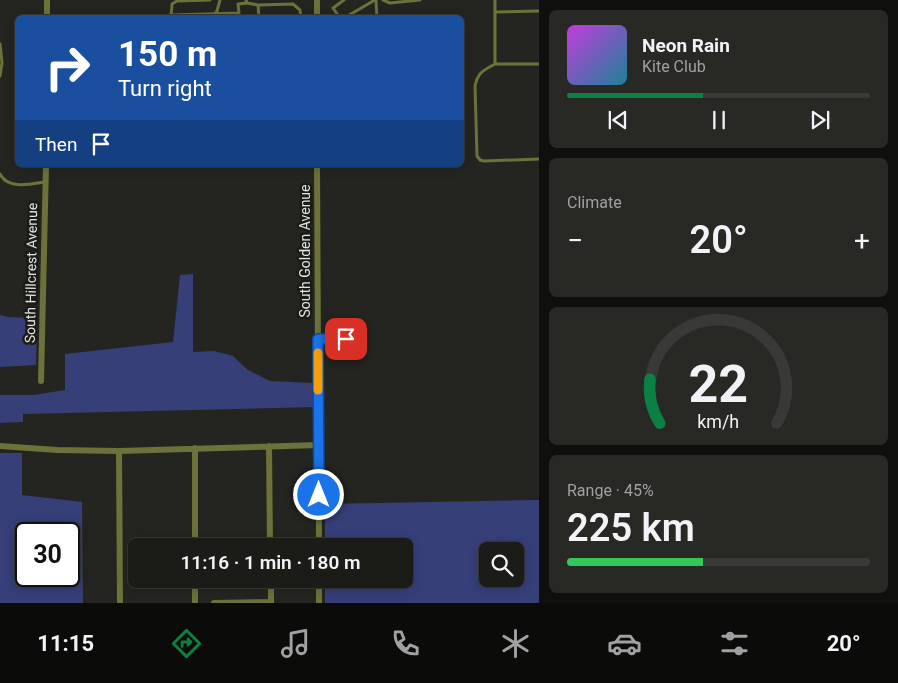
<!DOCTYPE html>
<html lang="en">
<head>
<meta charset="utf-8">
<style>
	body { margin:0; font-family:Roboto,sans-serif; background:#282925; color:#f1f3f6; height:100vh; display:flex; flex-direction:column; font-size:19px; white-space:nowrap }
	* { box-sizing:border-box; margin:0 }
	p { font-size:16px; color:#a0a1a2 }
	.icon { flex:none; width:28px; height:28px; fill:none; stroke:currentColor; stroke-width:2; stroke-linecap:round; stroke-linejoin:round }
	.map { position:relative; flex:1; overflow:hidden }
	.panel { display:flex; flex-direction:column; gap:10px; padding:10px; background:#0f0f0d; width:359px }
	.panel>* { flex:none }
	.banner { position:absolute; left:15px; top:15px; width:449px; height:152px; border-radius:8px; box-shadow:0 2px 12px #0003,0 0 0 1px #393a37; background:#1a4fa0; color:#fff; overflow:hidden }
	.buttons { position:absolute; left:479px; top:542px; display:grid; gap:10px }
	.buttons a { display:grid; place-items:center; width:45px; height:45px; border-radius:8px; background:#1b1c18; box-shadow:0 2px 12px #0003,0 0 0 1px #393a37; font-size:25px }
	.speed { position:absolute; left:15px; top:522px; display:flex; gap:10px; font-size:25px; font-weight:700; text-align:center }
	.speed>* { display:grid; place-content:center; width:65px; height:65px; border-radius:50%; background:#1b1c18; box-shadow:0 2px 12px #0003,0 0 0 1px #393a37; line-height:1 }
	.speed .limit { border:2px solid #111; border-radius:8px; background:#fff; color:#111 }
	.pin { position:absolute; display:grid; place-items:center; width:42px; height:42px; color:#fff; margin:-21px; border-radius:10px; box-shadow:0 2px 8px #0006 }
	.me { position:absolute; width:55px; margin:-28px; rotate:0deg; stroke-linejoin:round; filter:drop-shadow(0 0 4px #0008) }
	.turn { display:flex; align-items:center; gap:18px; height:105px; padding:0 20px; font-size:22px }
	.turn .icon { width:65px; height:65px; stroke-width:2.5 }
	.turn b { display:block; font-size:35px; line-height:42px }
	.then { display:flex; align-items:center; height:48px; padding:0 20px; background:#0003; gap:10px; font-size:19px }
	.big { font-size:38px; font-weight:600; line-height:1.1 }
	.panel .card { flex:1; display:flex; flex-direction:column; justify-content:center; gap:8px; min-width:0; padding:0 18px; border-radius:8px; background:#282925 }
	.panel .dial { align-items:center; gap:0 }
	.dial svg { height:130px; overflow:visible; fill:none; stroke:#393a37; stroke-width:7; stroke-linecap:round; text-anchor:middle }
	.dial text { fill:#f1f3f6; stroke:none }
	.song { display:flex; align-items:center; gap:15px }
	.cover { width:60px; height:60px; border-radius:8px; background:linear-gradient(135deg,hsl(290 70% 55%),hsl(190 70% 35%)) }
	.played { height:5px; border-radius:2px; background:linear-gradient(90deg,#0b8043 45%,#393a37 45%) }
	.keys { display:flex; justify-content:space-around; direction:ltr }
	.heat { display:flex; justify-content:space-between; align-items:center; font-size:28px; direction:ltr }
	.charge { height:8px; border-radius:4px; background:linear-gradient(90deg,#34c759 45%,#393a37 0) }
	.trip { position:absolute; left:128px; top:538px; width:285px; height:50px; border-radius:8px; background:#1b1c18; box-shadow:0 2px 12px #0003,0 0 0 1px #393a37; font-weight:600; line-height:50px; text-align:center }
	.tabs { display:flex; height:80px; justify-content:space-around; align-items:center; background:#0b0b0a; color:#a0a1a2 }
	.tabs .icon { width:35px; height:35px }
	.tabs .active { color:#0b8043 }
	.tabs b { font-size:22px; color:#f1f3f6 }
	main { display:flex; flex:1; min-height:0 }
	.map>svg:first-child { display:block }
	.green { fill:#363f78; fill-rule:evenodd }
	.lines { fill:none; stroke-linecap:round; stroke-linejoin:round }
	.service { stroke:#6c7239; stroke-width:3 }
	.minor { stroke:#6c7239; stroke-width:6 }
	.route-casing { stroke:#114b97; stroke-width:12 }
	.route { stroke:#1a73e8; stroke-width:9 }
	.slow { stroke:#f59e0b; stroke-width:9 }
	.labels { text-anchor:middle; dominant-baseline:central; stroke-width:5; stroke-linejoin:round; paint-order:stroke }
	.street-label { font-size:14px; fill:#e4e4e1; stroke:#1b1b17 }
</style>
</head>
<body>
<main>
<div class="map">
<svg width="540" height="603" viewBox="0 0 540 603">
	<rect width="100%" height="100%" fill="#242520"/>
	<path class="green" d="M193 274V352L214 351 233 356 248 370 270 381 314 383V407L23 414V422L0 423V395H34L65 390V354L173 342 180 275Z
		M0 315 8 317 37 318 36 365 0 367Z
		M0 453H22V495L82 502 83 603H0ZM26 534H69V576H26Z
		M539 500V603H325V579H404V546H325V504ZM488 551H515V579H488Z"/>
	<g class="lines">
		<path class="service" d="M376 0 377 18
			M383 0 390 3 420 0
			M495 0V12L540 11
			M247 3 258 5 293 4 300 10 301 18
			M258 5 259 18
			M495 12V64H540
			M214 15 217 11 220 0
			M144 18 171 15 239 13 238 4 247 3 246 0
			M171 18 172 4 177 1 210 0
			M340 18 333 8 344 0
			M344 18 375 0
			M0 44 2 63 0 76
			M495 64C484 70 478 72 475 86L477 156 480 160 484 161 540 159
			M0 174C8 190 31 184 45 182
			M319 339H362"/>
		<path class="minor" d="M317 0V18
			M47 18V0
			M317 165 319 546
			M41 381 46 165
			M0 446 57 450 119 451 319 445
			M269 446 270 546
			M195 448V546
			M119 451 120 603
			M195 579V603
			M271 579V603
			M319 579V603
			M214 603 271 602"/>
	</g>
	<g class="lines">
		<g class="route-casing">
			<path id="route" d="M319 495 318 339H346"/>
		</g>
		<use href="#route" class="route"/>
		<path class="slow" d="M318 353V390"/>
	</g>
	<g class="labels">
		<g class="street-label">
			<text transform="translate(305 251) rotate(-90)">South Golden Avenue</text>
			<text transform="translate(31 273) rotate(-89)">South Hillcrest Avenue</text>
		</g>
	</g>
</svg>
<div class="buttons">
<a><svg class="icon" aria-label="search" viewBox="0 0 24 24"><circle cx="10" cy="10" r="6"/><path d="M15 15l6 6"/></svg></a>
</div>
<div class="speed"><div class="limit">30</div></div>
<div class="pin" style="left:346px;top:339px;background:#d93025"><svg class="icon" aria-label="arrive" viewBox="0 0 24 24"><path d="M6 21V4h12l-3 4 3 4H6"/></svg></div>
<svg class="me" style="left:319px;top:495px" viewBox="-20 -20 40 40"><circle r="17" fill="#1a73e8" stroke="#fff" stroke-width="3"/><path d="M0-11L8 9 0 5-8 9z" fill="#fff"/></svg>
<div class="trip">11:16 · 1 min · 180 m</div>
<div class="banner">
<div class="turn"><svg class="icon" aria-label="right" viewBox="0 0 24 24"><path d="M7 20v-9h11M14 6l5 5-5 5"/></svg><div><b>150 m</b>Turn right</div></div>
<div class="then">Then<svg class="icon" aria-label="arrive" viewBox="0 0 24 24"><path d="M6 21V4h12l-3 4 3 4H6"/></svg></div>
</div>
</div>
<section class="panel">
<div class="card">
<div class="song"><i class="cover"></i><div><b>Neon Rain</b><p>Kite Club</p></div></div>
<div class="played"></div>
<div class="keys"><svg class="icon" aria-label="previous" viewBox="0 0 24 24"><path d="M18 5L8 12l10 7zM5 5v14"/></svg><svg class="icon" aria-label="pause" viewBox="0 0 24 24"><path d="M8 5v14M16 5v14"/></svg><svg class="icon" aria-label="next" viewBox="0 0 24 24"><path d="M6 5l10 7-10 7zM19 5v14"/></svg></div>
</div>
<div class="card"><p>Climate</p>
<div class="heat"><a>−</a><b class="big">20°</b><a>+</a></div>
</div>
<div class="card dial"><svg viewBox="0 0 100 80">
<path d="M14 69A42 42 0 1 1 86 69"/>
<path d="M14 69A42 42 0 0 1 8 42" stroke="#0b8043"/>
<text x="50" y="56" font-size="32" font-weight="700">22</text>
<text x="50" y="72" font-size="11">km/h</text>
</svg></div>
<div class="card"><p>Range · 45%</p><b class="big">225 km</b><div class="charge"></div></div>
</section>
</main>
<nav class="tabs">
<b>11:15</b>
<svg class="icon active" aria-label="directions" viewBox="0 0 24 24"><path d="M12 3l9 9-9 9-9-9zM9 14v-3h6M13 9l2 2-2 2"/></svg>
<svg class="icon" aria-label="music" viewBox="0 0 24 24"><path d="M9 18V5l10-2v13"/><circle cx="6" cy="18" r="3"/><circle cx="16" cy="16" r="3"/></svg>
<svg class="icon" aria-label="phone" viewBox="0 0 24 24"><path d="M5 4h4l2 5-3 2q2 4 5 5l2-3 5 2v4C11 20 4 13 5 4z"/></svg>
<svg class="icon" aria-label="climate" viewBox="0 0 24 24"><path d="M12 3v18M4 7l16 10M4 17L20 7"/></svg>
<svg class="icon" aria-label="car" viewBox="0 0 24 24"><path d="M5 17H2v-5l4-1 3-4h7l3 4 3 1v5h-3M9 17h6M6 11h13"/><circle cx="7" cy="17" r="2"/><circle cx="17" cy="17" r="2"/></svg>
<svg class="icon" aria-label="filters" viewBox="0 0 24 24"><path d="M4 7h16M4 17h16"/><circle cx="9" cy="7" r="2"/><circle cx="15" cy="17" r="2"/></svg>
<b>20°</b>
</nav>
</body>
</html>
